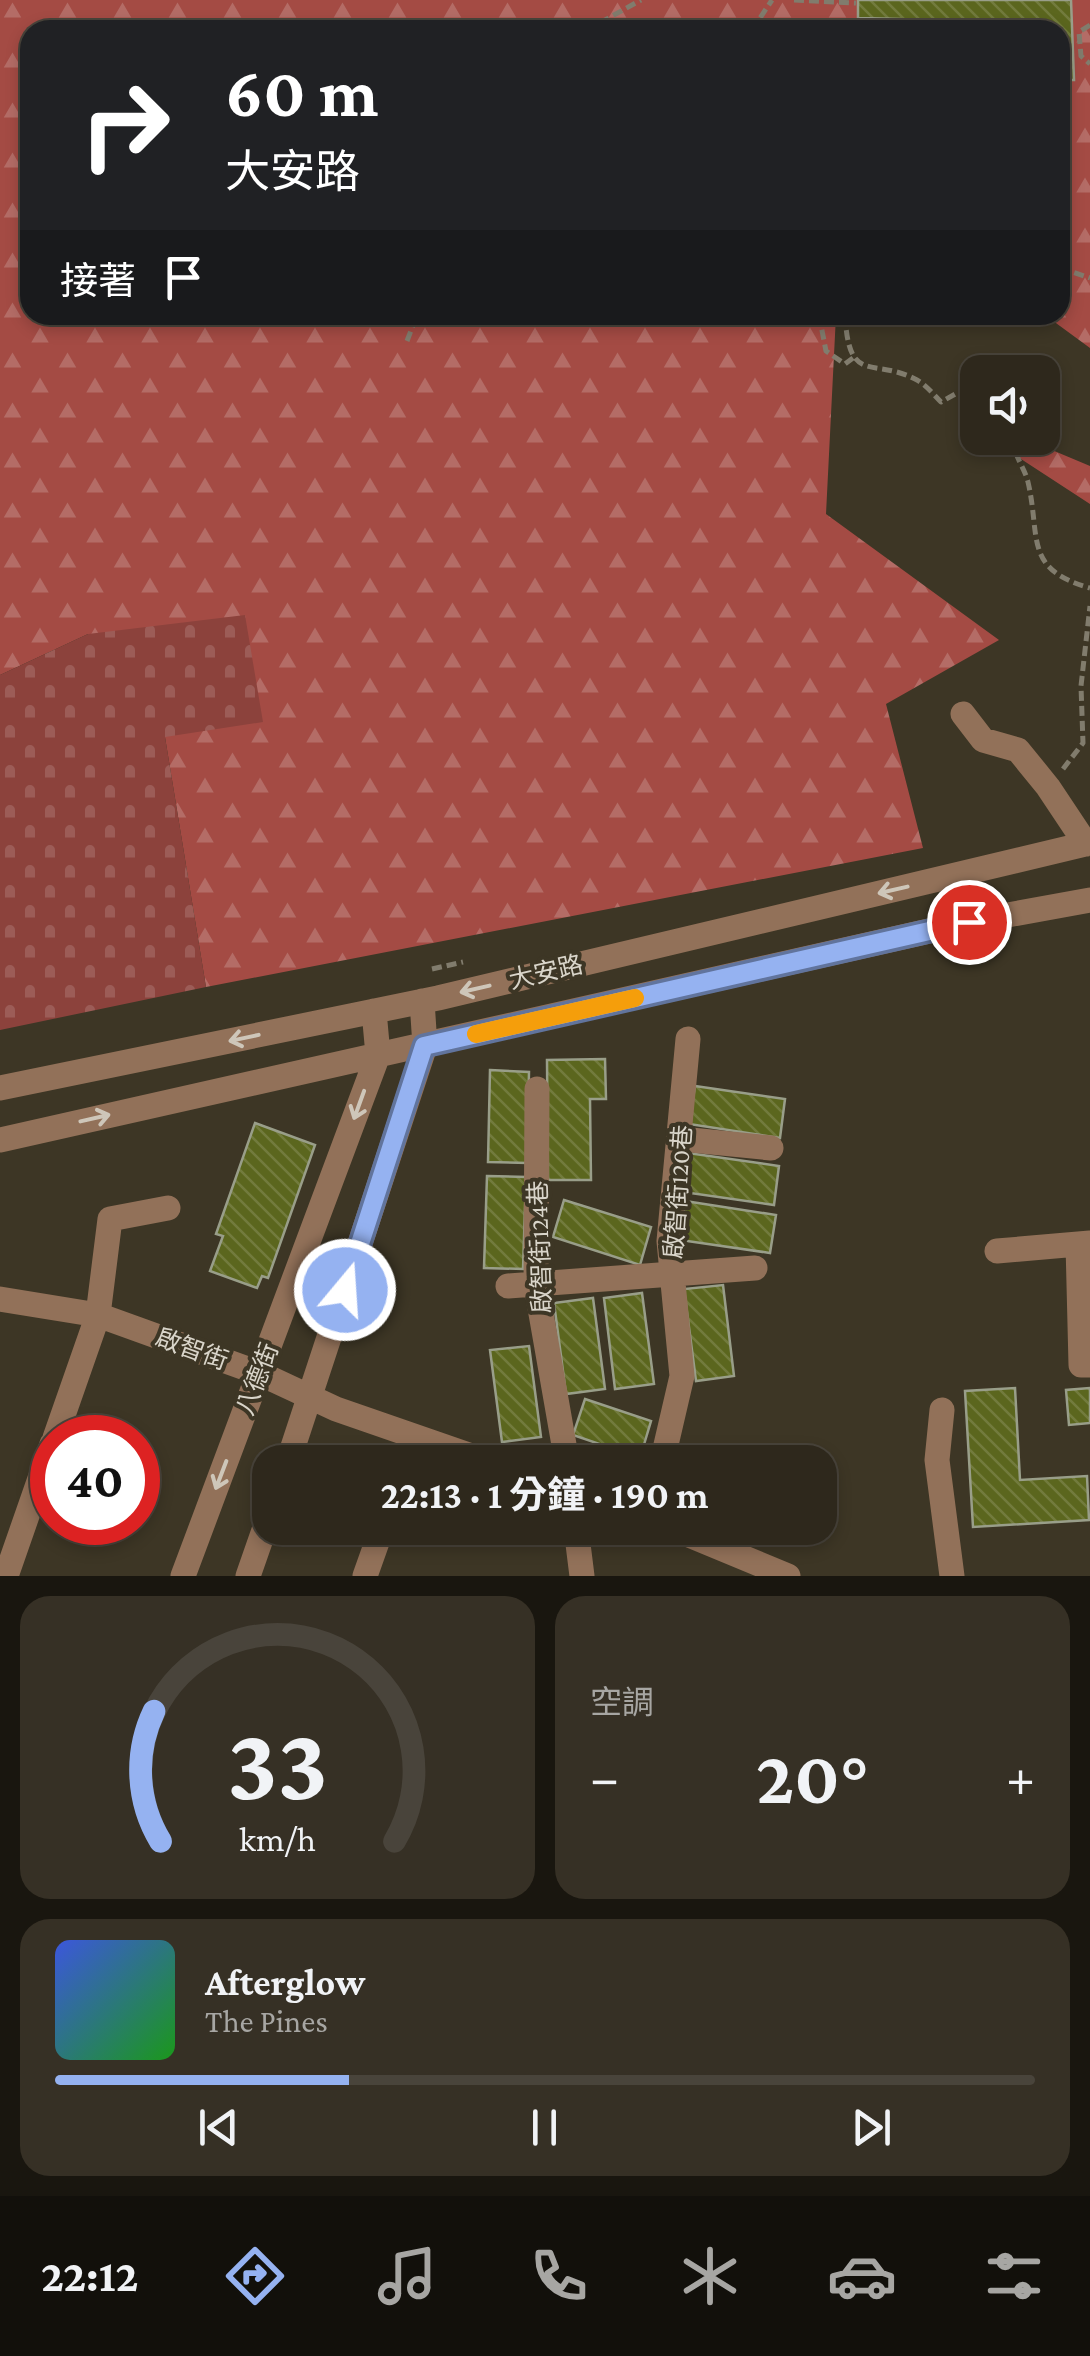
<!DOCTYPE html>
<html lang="zh-TW">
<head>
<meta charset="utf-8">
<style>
	body { margin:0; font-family:"Crimson Pro","Noto Sans TC",serif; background:#363025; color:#f1f3f6; height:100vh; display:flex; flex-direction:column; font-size:38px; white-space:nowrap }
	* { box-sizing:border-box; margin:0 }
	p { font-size:32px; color:#a7a6a3 }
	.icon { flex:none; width:55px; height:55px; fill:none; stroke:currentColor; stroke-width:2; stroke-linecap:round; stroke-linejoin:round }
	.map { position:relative; height:1576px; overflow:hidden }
	.details { display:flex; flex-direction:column; gap:20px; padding:20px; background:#19160f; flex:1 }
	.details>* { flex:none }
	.top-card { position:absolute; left:20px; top:20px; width:1050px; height:305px; border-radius:30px; box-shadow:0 5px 15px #0003,0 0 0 2px #49443b; background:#202124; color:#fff; overflow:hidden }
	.fabs { position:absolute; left:960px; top:355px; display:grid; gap:20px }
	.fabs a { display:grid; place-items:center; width:100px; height:100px; border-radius:20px; background:#2e281c; box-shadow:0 5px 15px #0003,0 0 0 2px #49443b; font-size:50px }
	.speed { position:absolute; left:30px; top:1415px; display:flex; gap:20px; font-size:50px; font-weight:700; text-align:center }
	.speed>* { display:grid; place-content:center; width:130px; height:130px; border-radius:50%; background:#2e281c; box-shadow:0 5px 15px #0003,0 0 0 2px #49443b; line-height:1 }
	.speed .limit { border:15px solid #d22; background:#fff; color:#111 }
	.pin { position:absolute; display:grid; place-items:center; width:85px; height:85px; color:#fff; margin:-42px; border:5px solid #fff; border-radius:50%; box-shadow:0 2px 10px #0007 }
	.me { position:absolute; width:110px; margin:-55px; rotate:18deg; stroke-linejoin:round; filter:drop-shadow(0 0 8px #0008) }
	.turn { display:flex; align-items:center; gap:35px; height:210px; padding:0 40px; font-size:45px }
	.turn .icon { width:130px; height:130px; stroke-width:2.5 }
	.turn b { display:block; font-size:70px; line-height:85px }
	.then { display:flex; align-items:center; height:95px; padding:0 40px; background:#0003; gap:20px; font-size:38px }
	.big { font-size:75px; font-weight:700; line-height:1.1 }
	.details .card { flex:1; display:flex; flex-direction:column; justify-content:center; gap:15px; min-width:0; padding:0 35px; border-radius:30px; background:#363025 }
	.details .dial { align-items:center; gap:0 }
	.dial svg { height:260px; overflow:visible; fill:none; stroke:#49443b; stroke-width:7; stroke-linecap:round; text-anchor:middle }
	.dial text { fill:#f1f3f6; stroke:none }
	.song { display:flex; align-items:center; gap:30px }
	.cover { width:120px; height:120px; border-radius:15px; background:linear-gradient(135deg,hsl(230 70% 55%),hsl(120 70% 35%)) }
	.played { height:10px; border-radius:5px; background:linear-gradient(90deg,#95b2f1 30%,#49443b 30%) }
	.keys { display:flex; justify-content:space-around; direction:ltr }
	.heat { display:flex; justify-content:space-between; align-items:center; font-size:55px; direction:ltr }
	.details .tiles { flex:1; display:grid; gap:20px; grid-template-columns:1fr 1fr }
	.card:last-child { grid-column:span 2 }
	.trip { position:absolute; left:252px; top:1445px; width:585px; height:100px; border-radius:30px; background:#2e281c; box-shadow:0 5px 15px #0003,0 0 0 2px #49443b; font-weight:700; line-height:100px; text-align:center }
	.tab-bar { display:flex; height:160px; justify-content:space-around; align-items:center; background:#12100b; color:#a7a6a3 }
	.tab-bar .icon { width:70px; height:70px }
	.tab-bar .active { color:#95b2f1 }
	.tab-bar b { font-size:45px; color:#f1f3f6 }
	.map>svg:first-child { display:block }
	.forest { fill:url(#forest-firs) }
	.cemetery { fill:url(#cemetery-stones) }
	.building { fill:url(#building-back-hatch); stroke:#999e89; stroke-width:2.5 }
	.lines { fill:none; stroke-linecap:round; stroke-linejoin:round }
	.path { stroke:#817c6d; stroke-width:5; stroke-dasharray:10 5; stroke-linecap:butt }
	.minor { stroke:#927159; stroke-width:25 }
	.oneway { stroke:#cec6b9 }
	.route-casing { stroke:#61749d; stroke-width:25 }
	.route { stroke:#95b2f1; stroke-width:18 }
	.slow { stroke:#f59e0b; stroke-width:18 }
	.labels { text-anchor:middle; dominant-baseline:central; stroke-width:8; stroke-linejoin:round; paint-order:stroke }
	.street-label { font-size:25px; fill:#d9d5ca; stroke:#3d3625 }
</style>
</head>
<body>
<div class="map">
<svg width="1090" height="1576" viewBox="0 0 1090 1576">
	<defs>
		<pattern id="forest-firs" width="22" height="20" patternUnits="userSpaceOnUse" patternTransform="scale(2.5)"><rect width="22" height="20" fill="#a44b44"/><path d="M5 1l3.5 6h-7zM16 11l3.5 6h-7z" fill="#b46c66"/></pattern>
		<pattern id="cemetery-stones" width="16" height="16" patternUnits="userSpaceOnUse" patternTransform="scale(2.5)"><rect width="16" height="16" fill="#8c423c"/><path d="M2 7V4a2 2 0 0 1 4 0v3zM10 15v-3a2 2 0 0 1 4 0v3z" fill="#9c5c57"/></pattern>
		<pattern id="building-back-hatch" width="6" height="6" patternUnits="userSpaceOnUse" patternTransform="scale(2.5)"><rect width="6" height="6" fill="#5b661e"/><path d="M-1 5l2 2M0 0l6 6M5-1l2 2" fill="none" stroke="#727b3d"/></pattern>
	</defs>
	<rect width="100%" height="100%" fill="#3d3625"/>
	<path class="forest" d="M0 0H1090V348L1045 315H1060V30H30V315H836L826 514 999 640 886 704 923 848 206 987 165 737 88 634 0 675Z
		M1040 445 1090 466V504L1015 455Z"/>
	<path class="cemetery" d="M245 615 263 722 165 737 206 987 0 1030V675L88 634Z"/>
	<path class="building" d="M858 0H1071L1074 80H1060V30H900V19L858 18Z
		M605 1059 606 1099H590L591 1180H548L547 1060Z
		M490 1070 529 1072 527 1163 488 1162Z
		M695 1086 785 1099 780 1138 689 1124Z
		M255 1123 315 1145 268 1278 262 1276 257 1288 210 1271 223 1236 216 1234Z
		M688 1153 779 1166 774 1205 683 1192Z
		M487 1176 526 1177 523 1269 484 1268Z
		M564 1200 651 1227 640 1265 553 1237Z
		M685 1201 776 1215 770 1253 680 1240Z
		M723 1285 734 1376 696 1381 684 1289Z
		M642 1293 654 1384 615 1389 604 1298Z
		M593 1298 605 1389 566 1394 554 1303Z
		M529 1346 541 1437 502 1442 490 1350Z
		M1015 1388 1020 1480 1087 1476 1089 1520 973 1527 965 1391Z
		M1090 1388V1423L1069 1425 1066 1390Z
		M585 1399 651 1421 640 1458 573 1435Z"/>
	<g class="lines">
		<path class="path" d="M794 0 856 3
			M1090 25 1079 32 1081 56 1090 64
			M587 30 641 0
			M752 30 772 0
			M1060 268 1090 278
			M819 315 826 351 845 364 853 358
			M845 315C849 387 872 356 917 380 926 385 934 395 941 402L957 393 978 391
			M407 341 417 315
			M1013 438C1013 455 1024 466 1028 482 1041 538 1023 569 1090 588
			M1063 769 1083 743 1081 686 1090 606
			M432 969 463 962"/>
		<path class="minor" d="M963 714 983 740 1018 750 1048 787 1086 844
			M0 1088 438 998 1090 843
			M537 1089 536 1285 567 1462
			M681 1139 771 1148
			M0 1140 969 922 1090 900
			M1078 1244 1081 1365H1090
			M997 1251 1090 1243
			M508 1286 755 1268
			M0 1299 98 1315 259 1373 336 1409 489 1462
			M942 1410 937 1460 952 1576
			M55 1438 98 1315 110 1219 168 1208
			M288 1462 425 1046 422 1001
			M404 1462 413 1437
			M662 1462 682 1376 669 1241 688 1039
			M576 1528 582 1576
			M672 1528 788 1576
			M6 1576 52 1444
			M183 1576 378 1055 374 1011
			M248 1576 270 1513
			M365 1576 382 1528"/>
	</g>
	<defs><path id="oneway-shaft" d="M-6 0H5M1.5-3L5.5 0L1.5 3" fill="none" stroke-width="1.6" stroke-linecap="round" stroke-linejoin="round" transform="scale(2.5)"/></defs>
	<g class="oneway">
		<use href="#oneway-shaft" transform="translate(893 890) rotate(167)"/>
		<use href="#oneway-shaft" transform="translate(475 989) rotate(167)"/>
		<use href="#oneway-shaft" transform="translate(244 1038) rotate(168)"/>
		<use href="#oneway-shaft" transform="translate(359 1105) rotate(110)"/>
		<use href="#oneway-shaft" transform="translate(95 1118) rotate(-13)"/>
		<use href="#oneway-shaft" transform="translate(221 1475) rotate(111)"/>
	</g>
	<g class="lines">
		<g class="route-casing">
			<path id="route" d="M345 1290 424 1046 969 922"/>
		</g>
		<use href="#route" class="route"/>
		<path class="slow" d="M476 1034 635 998"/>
	</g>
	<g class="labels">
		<g class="street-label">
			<text transform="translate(546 972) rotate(-13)">大安路</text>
			<text transform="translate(678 1192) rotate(-86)">啟智街120巷</text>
			<text transform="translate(540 1247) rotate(-92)">啟智街124巷</text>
			<text transform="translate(192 1349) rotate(20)">啟智街</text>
			<text transform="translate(257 1379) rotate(-69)">八德街</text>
		</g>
	</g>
</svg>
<div class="fabs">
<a><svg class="icon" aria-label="sound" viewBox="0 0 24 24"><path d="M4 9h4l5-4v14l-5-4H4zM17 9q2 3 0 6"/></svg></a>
</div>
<div class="speed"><div class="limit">40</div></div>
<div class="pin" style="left:969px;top:922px;background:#d93025"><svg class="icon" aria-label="arrive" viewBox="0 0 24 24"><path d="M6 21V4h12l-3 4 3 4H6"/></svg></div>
<svg class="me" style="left:345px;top:1290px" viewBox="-20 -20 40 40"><circle r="17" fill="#95b2f1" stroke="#fff" stroke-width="3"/><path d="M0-11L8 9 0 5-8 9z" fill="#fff"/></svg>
<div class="trip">22:13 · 1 分鐘 · 190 m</div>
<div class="top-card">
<div class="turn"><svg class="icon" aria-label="right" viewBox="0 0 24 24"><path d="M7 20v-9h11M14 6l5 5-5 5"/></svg><div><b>60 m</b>大安路</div></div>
<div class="then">接著<svg class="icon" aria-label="arrive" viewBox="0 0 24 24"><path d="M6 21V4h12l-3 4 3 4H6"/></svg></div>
</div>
</div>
<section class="details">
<div class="tiles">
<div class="card dial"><svg viewBox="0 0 100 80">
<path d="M14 69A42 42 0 1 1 86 69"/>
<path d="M14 69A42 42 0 0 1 12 29" stroke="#95b2f1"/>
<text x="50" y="56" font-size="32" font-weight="700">33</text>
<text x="50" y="72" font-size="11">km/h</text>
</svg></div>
<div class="card"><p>空調</p>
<div class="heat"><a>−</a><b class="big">20°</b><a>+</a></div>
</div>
<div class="card">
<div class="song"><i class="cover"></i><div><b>Afterglow</b><p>The Pines</p></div></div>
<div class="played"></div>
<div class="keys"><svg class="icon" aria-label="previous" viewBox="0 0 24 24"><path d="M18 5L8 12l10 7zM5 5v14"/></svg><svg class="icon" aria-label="pause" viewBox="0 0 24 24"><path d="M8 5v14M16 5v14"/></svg><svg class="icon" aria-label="next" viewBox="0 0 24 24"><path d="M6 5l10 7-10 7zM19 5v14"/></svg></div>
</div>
</div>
</section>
<nav class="tab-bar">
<b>22:12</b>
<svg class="icon active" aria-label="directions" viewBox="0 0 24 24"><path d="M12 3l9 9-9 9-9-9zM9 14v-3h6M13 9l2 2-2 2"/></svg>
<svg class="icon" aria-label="music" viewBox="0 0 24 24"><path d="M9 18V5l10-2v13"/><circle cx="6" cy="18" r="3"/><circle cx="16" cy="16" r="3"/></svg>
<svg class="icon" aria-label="phone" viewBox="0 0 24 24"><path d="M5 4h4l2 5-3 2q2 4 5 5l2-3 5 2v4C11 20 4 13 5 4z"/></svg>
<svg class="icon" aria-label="climate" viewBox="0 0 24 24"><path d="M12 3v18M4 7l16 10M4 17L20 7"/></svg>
<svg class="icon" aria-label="car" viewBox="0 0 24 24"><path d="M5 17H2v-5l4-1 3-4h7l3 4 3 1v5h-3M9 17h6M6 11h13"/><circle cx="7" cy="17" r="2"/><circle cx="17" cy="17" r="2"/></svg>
<svg class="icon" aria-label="filters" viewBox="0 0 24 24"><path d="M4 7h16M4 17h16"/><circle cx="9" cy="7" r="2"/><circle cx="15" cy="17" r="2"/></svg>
</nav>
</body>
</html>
